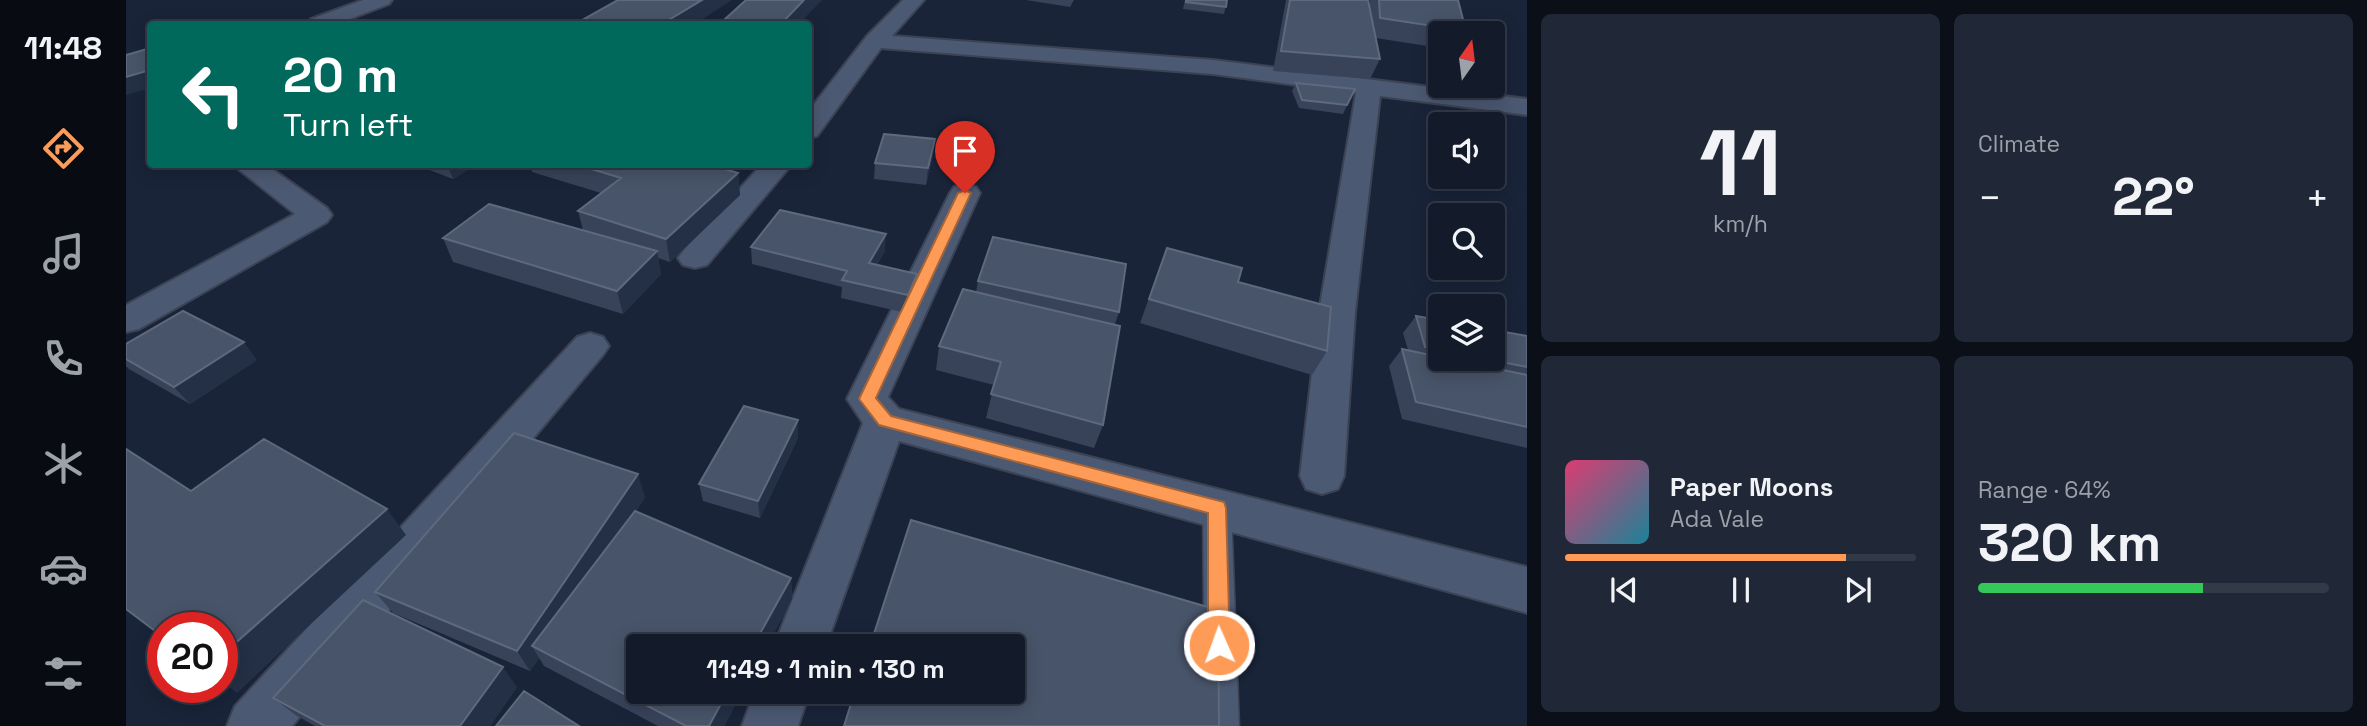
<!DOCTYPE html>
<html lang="en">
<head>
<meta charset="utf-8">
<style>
	body { margin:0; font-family:"Space Grotesk",sans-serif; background:#202837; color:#f1f3f6; height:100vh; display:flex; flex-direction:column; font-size:26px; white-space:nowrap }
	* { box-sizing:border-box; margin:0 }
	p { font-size:23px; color:#9da1a9 }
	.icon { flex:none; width:38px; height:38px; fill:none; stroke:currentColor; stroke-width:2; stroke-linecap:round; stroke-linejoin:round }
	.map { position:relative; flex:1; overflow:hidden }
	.side { display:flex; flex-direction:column; gap:14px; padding:14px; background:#0a0f18; width:840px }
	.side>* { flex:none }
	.top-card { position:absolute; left:21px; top:21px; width:665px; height:147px; border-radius:7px; box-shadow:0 4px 18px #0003,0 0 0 2px #323947; background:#00695c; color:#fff; overflow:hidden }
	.needle { width:46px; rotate:14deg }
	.buttons { position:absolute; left:1302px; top:21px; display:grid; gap:14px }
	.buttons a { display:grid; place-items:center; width:77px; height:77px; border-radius:7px; background:#131b2b; box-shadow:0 4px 18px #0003,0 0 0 2px #323947; font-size:35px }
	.speed { position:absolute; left:21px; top:612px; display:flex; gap:14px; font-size:35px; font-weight:700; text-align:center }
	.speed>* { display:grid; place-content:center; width:91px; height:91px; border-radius:50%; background:#131b2b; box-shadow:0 4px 18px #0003,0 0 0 2px #323947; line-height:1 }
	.speed .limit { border:10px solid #d22; background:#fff; color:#111 }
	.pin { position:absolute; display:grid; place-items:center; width:60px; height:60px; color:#fff; margin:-72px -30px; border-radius:50% 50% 50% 0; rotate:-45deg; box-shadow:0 0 7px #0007 }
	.pin .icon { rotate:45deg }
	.me { position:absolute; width:77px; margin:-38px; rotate:358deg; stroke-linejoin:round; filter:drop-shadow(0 0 5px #0008) }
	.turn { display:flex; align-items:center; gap:24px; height:147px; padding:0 21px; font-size:32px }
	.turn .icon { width:91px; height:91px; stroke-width:2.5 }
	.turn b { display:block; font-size:49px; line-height:60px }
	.big { font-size:52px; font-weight:800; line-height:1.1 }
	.side .widget { flex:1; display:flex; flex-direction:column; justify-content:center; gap:10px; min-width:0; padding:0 24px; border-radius:10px; background:#202837 }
	.side .dial { align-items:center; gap:0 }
	.dial b { font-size:91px; line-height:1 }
	.song { display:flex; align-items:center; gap:21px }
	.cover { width:84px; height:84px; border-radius:10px; background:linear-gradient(135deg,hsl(340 70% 55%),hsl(190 70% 35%)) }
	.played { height:7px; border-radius:4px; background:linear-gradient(90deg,#fe9c57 80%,#323947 80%) }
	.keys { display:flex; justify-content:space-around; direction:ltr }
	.heat { display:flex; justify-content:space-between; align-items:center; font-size:38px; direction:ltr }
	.charge { height:10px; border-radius:5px; background:linear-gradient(90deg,#34c759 64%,#323947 0) }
	.side .tiles { flex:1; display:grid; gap:14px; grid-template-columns:repeat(2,1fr) }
	.trip { position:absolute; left:500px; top:634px; width:399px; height:70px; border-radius:7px; background:#131b2b; box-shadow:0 4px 18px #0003,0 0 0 2px #323947; font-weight:800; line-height:70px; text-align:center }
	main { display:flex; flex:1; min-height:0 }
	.menu { display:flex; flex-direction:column; width:126px; justify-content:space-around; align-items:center; background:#080b11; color:#9da1a9 }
	.menu .icon { width:49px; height:49px }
	.menu .selected { color:#fe9c57 }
	.menu b { font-size:32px; color:#f1f3f6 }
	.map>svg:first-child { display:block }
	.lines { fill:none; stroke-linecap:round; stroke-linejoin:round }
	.service-casing { stroke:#3b4254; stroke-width:3 }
	.minor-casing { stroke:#3b4254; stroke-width:4 }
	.service { fill:#4c5972; fill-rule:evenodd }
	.minor { fill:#4c5972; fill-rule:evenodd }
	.wall { fill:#38435a }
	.shaded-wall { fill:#243046 }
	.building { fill:#485469; stroke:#5e697d; stroke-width:2 }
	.route { fill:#fe9c57; stroke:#a56539; stroke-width:2 }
</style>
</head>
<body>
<main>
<nav class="menu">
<b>11:48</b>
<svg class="icon selected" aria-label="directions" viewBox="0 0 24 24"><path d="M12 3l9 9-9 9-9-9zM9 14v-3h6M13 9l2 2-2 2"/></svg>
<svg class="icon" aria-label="music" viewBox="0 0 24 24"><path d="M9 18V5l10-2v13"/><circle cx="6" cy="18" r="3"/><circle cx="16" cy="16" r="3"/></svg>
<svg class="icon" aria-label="phone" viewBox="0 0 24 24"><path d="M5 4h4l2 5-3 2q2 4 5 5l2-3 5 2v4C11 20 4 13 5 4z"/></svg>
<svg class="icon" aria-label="climate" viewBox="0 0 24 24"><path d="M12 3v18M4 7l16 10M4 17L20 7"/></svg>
<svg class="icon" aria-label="car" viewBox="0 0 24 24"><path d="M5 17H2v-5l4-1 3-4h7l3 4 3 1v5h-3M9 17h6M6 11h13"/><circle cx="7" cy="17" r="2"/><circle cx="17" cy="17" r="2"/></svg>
<svg class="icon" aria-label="filters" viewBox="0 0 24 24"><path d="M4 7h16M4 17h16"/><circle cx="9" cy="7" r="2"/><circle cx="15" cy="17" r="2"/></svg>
</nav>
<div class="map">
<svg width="1401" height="726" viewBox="0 0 1401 726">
	<rect width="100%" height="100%" fill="#192439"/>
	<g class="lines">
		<g class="service-casing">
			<path id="service" d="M1091 497 1101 500 1105 508 1113 726H1079L1077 508 1081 500Z"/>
		</g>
		<g class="minor-casing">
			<path id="minor" d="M237 0H266L263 4 211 24H182L185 19Z
				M777 0H798L766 36 1087 60 1401 99V115L1254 96 1229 312 1218 476 1212 489 1196 494 1180 489 1174 476 1193 312 1230 93 1087 74 755 48 691 136 682 138V112L741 36Z
				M106 164H139L201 208 206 215 201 222 13 329 0 332V305L169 214Z
				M636 164H666L581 265 569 268 557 265 552 258 557 251Z
				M839 184 850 187 854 193 762 397 773 409 1401 567V613L773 441 700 646H648L737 423 721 399 824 193 828 187Z
				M464 333 477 337 483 346 477 355 166 726H101L109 706 451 337Z
				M629 691H684L672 726H616Z"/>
		</g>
		<use href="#service" class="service"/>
		<use href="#minor" class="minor"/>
	</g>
	<path class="wall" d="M900 0H948L944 7Z
		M1059 0H1101L1098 14 1057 9Z
		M1160 0H1242L1243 7 1244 0H1332L1340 31 1339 33H1314V48L1250 38 1254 59 1244 79 1147 71Z
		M458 19 569 24H459Z
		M599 19 673 24H599Z
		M1170 83 1229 89 1217 114 1173 108 1166 91Z
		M807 155 800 185 748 179 749 163Z
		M288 164H351L327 179Z
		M404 164H582L612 173 614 195 544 262 532 258 535 274 497 314 327 262 317 238 457 230 452 211 475 193 406 172Z
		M625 247 759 251 751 265 790 292 780 313 715 298 716 287 626 264Z
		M1041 248 1112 282 1201 351 1186 375 1014 323Z
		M852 281 993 312 989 324 977 425 968 448 860 418 868 385 810 370 813 346 850 292Z
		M1290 316 1314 320V359H1367L1401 336V448L1276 419 1263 366 1276 349 1282 350 1277 333Z
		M0 344 131 360 64 404 3 369 0 366Z
		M672 438 634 518 577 501 573 484Z
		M519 497 510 511 665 578 666 599 641 646H513V691H617L598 726H532L418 666 413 658 404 671 267 613 249 592Z
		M391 687 364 726H189L171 716 147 698Z"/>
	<path class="shaded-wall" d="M576 0H606L569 24H536Z
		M678 0H696L673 24H655Z
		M24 70V88L0 95V77Z
		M809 139 807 155 800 185 802 168Z
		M321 164H351L327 179Z
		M612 173 614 195 544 262 540 239Z
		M760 234 759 251 742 280 743 263Z
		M531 251 535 274 497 314 491 291Z
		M791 274 790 292 780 313 782 295Z
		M118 342 131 360 64 404 48 387Z
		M672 420V438L634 518 632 501Z
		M512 474 519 497 416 652 406 646 413 658 404 671 391 651Z
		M261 509 280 535 111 693 96 682V655Z
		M665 578 666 599 641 646H627Z
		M377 667 391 687 364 726H334Z
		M602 691H617L598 726H583Z"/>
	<path class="building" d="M492 0H576L536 24H486L458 19Z
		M620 0H678L655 24H636L599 19Z
		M1060 0H1101L1100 7 1060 2Z
		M1164 0H1242L1254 59 1155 51Z
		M1253 0H1332L1340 31 1254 18Z
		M24 48V70L0 77V55Z
		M1170 83 1229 89 1221 105 1176 100Z
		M758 134 809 139 802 168 749 163Z
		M449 164H582L612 173 540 239 452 211 495 178Z
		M363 204 531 251 491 291 317 238Z
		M654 210 760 234 743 263 791 274 782 295 716 280 721 271 625 247Z
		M867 237 1000 264 993 312 852 281Z
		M1041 248 1116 268 1112 282 1205 307 1201 351 1023 299Z
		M837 289 994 326 977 425 865 394 875 362 813 346Z
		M57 311 118 342 48 387 0 359V344Z
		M1290 316 1314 320V350L1299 347Z
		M1367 330 1401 336V367L1360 359H1367Z
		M1276 349 1314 357V359H1324L1401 375V427L1290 402Z
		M618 406 672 420 632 501 573 484Z
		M388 433 512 474 391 651 249 592Z
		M138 439 261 509 96 655V628H37V637L0 609V449L65 491Z
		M509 511 665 578 627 646H513V691H602L583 726H560L406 646Z
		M785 520 1092 610 1093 726H718L729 691H887V646H744Z
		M237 600 377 667 334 726H199L147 698Z
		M398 691 453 726H370Z"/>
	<path class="route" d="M839 190 845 193 750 398 765 416 1098 502 1100 508 1104 645 1101 652 1093 655 1085 652 1082 645V513L753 425 733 399 832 193Z"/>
</svg>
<div class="buttons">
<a><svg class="needle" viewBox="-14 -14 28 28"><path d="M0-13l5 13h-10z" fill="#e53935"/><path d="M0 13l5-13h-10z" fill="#9da1a9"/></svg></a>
<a><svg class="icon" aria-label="sound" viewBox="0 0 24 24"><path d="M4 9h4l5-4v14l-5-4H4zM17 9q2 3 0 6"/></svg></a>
<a><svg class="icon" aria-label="search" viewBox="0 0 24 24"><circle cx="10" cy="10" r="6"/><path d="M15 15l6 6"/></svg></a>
<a><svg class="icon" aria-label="layers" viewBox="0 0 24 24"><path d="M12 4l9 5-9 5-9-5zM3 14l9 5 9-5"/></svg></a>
</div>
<div class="speed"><div class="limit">20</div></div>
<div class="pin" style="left:839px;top:193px;background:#d93025"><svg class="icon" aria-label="arrive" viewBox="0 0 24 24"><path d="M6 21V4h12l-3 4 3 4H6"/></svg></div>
<svg class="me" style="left:1093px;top:645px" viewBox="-20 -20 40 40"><circle r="17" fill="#fe9c57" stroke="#fff" stroke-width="3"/><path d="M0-11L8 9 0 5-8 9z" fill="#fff"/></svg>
<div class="trip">11:49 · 1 min · 130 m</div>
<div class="top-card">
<div class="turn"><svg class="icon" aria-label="left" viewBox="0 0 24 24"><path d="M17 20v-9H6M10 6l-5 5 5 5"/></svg><div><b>20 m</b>Turn left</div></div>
</div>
</div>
<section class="side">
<div class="tiles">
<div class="widget dial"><b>11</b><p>km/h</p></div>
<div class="widget"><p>Climate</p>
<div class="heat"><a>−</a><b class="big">22°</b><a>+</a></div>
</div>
<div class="widget">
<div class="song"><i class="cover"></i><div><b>Paper Moons</b><p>Ada Vale</p></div></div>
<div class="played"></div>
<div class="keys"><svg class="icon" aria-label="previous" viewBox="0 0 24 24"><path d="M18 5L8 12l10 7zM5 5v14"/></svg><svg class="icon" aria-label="pause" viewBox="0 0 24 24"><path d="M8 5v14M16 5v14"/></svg><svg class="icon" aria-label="next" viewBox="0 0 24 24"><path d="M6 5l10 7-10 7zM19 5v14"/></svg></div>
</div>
<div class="widget"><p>Range · 64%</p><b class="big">320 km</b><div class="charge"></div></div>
</div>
</section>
</main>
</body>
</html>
